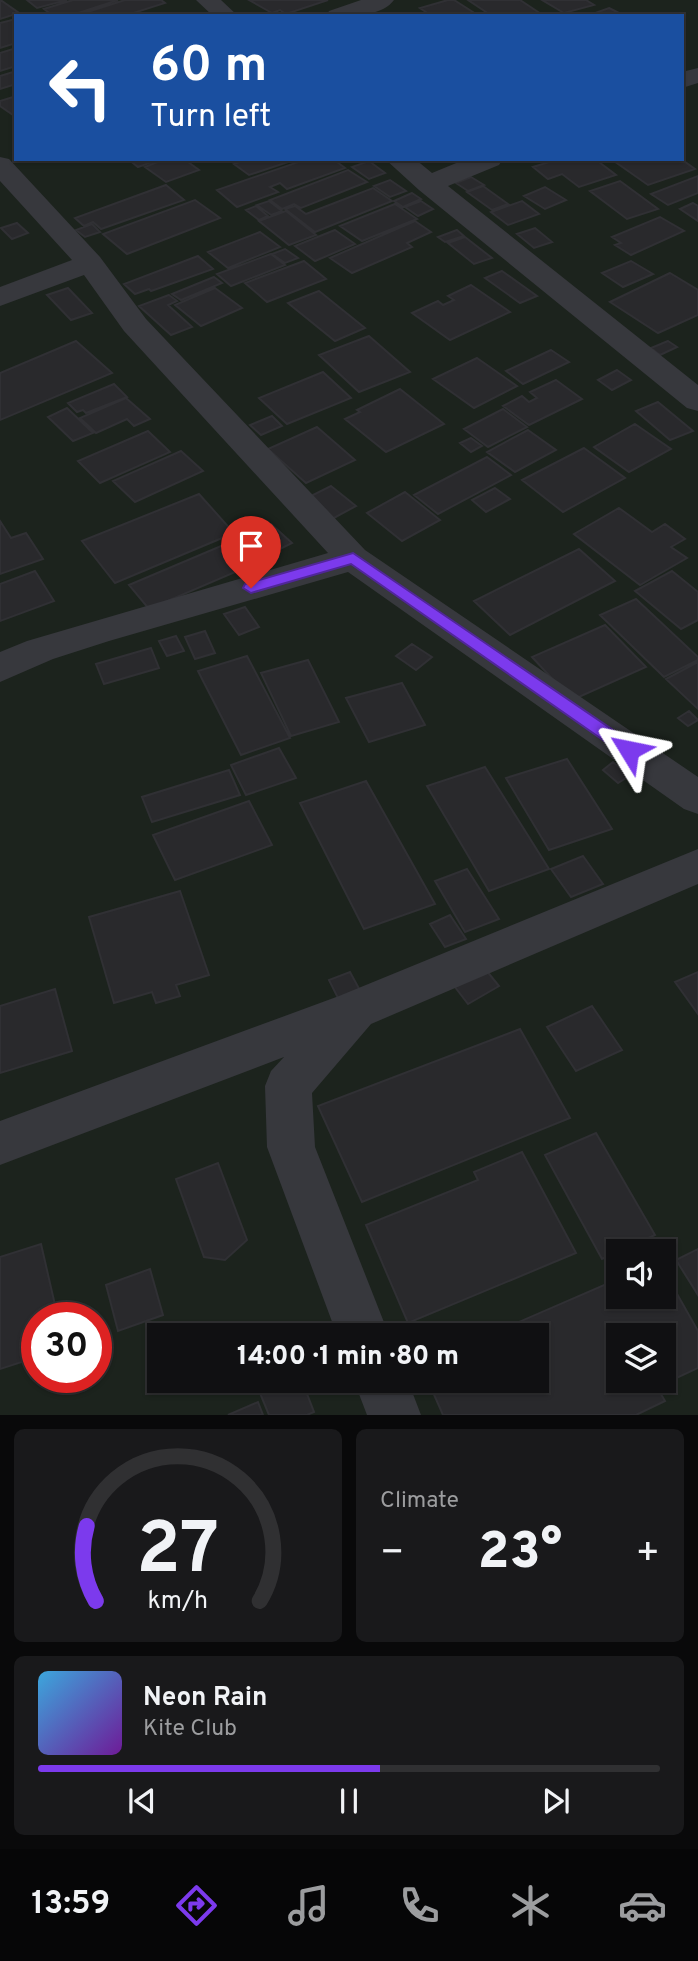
<!DOCTYPE html>
<html lang="en">
<head>
<meta charset="utf-8">
<style>
	body { margin:0; font-family:Overpass,sans-serif; background:#19191b; color:#f1f3f6; height:100vh; display:flex; flex-direction:column; font-size:26px; white-space:nowrap }
	* { box-sizing:border-box; margin:0 }
	p { font-size:23px; color:#9c9d9f }
	.icon { flex:none; width:38px; height:38px; fill:none; stroke:currentColor; stroke-width:2; stroke-linecap:round; stroke-linejoin:round }
	.map { position:relative; height:1415px; overflow:hidden }
	.panel { display:flex; flex-direction:column; gap:14px; padding:14px; background:#09090a; flex:1 }
	.panel>* { flex:none }
	.top-card { position:absolute; left:14px; top:14px; width:670px; height:147px; border-radius:0px; box-shadow:0 2px 5px #0004,0 0 0 2px #303032; background:#1a4fa0; color:#fff; overflow:hidden }
	.tools { position:absolute; left:606px; top:1239px; display:grid; gap:14px }
	.tools a { display:grid; place-items:center; width:70px; height:70px; border-radius:0px; background:#101012; box-shadow:0 2px 5px #0004,0 0 0 2px #303032; font-size:35px }
	.speed { position:absolute; left:21px; top:1302px; display:flex; gap:14px; font-size:35px; font-weight:700; text-align:center }
	.speed>* { display:grid; place-content:center; width:91px; height:91px; border-radius:50%; background:#101012; box-shadow:0 2px 5px #0004,0 0 0 2px #303032; line-height:1 }
	.speed .limit { border:10px solid #d22; background:#fff; color:#111 }
	.pin { position:absolute; display:grid; place-items:center; width:60px; height:60px; color:#fff; margin:-72px -30px; border-radius:50% 50% 50% 0; rotate:-45deg; box-shadow:0 0 7px #0007 }
	.pin .icon { rotate:45deg }
	.me { position:absolute; width:77px; margin:-38px; rotate:305deg; stroke-linejoin:round; filter:drop-shadow(0 0 5px #0008) }
	.turn { display:flex; align-items:center; gap:24px; height:147px; padding:0 21px; font-size:32px }
	.turn .icon { width:91px; height:91px; stroke-width:2.5 }
	.turn b { display:block; font-size:49px; line-height:60px }
	.big { font-size:52px; font-weight:800; line-height:1.1 }
	.panel .widget { flex:1; display:flex; flex-direction:column; justify-content:center; gap:10px; min-width:0; padding:0 24px; border-radius:10px; background:#19191b }
	.panel .dial { align-items:center; gap:0 }
	.dial svg { height:182px; overflow:visible; fill:none; stroke:#303032; stroke-width:7; stroke-linecap:round; text-anchor:middle }
	.dial text { fill:#f1f3f6; stroke:none }
	.song { display:flex; align-items:center; gap:21px }
	.cover { width:84px; height:84px; border-radius:10px; background:linear-gradient(135deg,hsl(200 70% 55%),hsl(280 70% 35%)) }
	.played { height:7px; border-radius:4px; background:linear-gradient(90deg,#7c3aed 55%,#303032 55%) }
	.keys { display:flex; justify-content:space-around; direction:ltr }
	.heat { display:flex; justify-content:space-between; align-items:center; font-size:38px; direction:ltr }
	.panel .tiles { flex:1; display:grid; gap:14px; grid-template-columns:1fr 1fr }
	.widget:last-child { grid-column:span 2 }
	.trip { position:absolute; left:147px; top:1323px; width:402px; height:70px; border-radius:0px; background:#101012; box-shadow:0 2px 5px #0004,0 0 0 2px #303032; font-weight:800; line-height:70px; text-align:center }
	.tab-bar { display:flex; height:112px; justify-content:space-around; align-items:center; background:#060607; color:#9c9d9f }
	.tab-bar .icon { width:49px; height:49px }
	.tab-bar .current { color:#7c3aed }
	.tab-bar b { font-size:32px; color:#f1f3f6 }
	.map>svg:first-child { display:block }
	.green { fill:#1c231d; fill-rule:evenodd }
	.building { fill:#29292c; stroke:#303034; stroke-width:2; fill-rule:evenodd }
	.lines { fill:none; stroke-linecap:round; stroke-linejoin:round }
	.minor { fill:#37383d; fill-rule:evenodd }
	.route { fill:#7c3aed; stroke:#51269a; stroke-width:2 }
</style>
</head>
<body>
<div class="map">
<svg width="698" height="1415" viewBox="0 0 698 1415">
	<rect width="100%" height="100%" fill="#161618"/>
	<path class="green" d="M0 0H698V1415H0ZM16 16H682V159H16ZM618 1251H663V1297H618ZM37 1318H96V1377H37ZM159 1335H537V1381H159ZM618 1335H663V1381H618Z"/>
	<path class="building" d="M27 0H67L37 8Z
		M73 0H118L69 16H53L44 9Z
		M125 0H161L165 3 124 16H75Z
		M249 0H328L286 14 280 10 272 13Z
		M448 0H454L479 16H432L420 8Z
		M468 0H520L544 16H492Z
		M542 0H586L594 5 564 13Z
		M0 1H2L19 13 0 19Z
		M609 8 625 16H587Z
		M16 19V43L0 48V23Z
		M16 48V66L0 71V53Z
		M16 71V84L0 89V76Z
		M16 96V117L0 106V101Z
		M128 159H160L138 167Z
		M165 159H184L199 170 166 182 145 167Z
		M248 159H297L249 175 234 164Z
		M307 159H333L345 168 287 189 280 183 270 187 278 192 237 207 217 190Z
		M559 159H595L616 175 579 187 562 174 548 179 533 167Z
		M611 159H681L695 169 648 185Z
		M369 161 385 173 369 179 352 167Z
		M348 170 367 182 301 208 294 204 282 209 270 200Z
		M698 176V193L668 205 651 194Z
		M471 177 484 185 468 191 456 183Z
		M390 180 406 191 390 197 374 186Z
		M620 181 658 209 627 219 590 191Z
		M166 185 184 200 101 229 93 222 84 226 75 218Z
		M483 186 508 204 492 210 467 192Z
		M545 187 566 200 545 209 524 196Z
		M373 188 392 201 315 232 285 209 295 206 306 214Z
		M412 193 421 199 403 207 394 201Z
		M195 200 220 218 127 254 103 234Z
		M269 201 282 211 271 215 257 205Z
		M421 201 433 209 418 216 405 207Z
		M522 201 539 214 508 225 491 212Z
		M693 203 698 206V221L680 209Z
		M395 204 417 219 362 241 340 226Z
		M256 206 268 216 259 220 246 210Z
		M286 211 316 235 289 245 259 221Z
		M660 217 684 231 631 255 615 245 621 243 612 237Z
		M415 221 431 232 407 243 412 247 352 273 330 258Z
		M17 223 28 233 12 239 1 228Z
		M92 224 100 232 85 237 76 230Z
		M535 228 552 242 534 248 517 234Z
		M335 230 355 244 315 261 295 246Z
		M457 230 464 236 445 242 438 237Z
		M260 232 280 247 228 268 208 252Z
		M465 237 492 258 474 264 448 243Z
		M285 249 298 258 285 263 272 254Z
		M271 254 285 265 231 286 217 274Z
		M198 256 213 269 151 291 149 289 135 294 124 284Z
		M304 261 326 279 267 302 245 283Z
		M631 261 653 274 623 287 602 273Z
		M502 271 537 296 520 303 485 278Z
		M670 273 698 290V315L658 333 610 302Z
		M214 277 222 283 181 300 172 294Z
		M471 285 510 312 450 340 412 313 438 301 443 305 454 300 448 296Z
		M68 288 92 313 71 320 47 295Z
		M215 288 242 308 201 326 175 305Z
		M319 291 365 328 335 341 288 303Z
		M169 295 177 301 168 305 192 327 171 335 139 306Z
		M369 336 410 372 359 392 319 355Z
		M76 341 112 373 0 420V373Z
		M668 341 677 347 660 355 651 348Z
		M551 350 569 362 523 384 506 371Z
		M477 358 517 386 474 408 433 379Z
		M617 370 631 380 612 390 598 380Z
		M323 372 351 398 287 424 259 398Z
		M556 380 582 399 529 425 503 406 522 396 529 402 537 398 530 392Z
		M114 384 127 397 86 413 83 410 77 412 68 403Z
		M400 389 444 424 386 452 345 419 360 412 357 410Z
		M126 398 150 419 134 426 127 419 96 433 80 418Z
		M658 402 693 431 670 440 636 411Z
		M67 408 93 433 73 441 48 417Z
		M503 409 527 427 488 447 464 429Z
		M272 416 282 426 261 435 250 425Z
		M635 424 671 449 629 472 594 447Z
		M317 427 355 460 306 483 268 449Z
		M528 430 556 450 515 472 487 452Z
		M148 431 170 452 100 483 78 461Z
		M471 438 482 446 471 452 460 443Z
		M584 448 625 478 563 512 522 480Z
		M181 451 203 471 135 502 113 481Z
		M487 457 511 475 438 514 414 495Z
		M331 486 356 506 332 519 307 498Z
		M495 488 510 499 486 512 472 500Z
		M405 492 440 520 402 541 367 513Z
		M199 494 234 533 115 583 82 541Z
		M619 508 652 532 665 524 685 539 671 547 687 558 640 585 574 534Z
		M0 521 11 538 26 533 43 559 0 574Z
		M271 524 292 543 264 557 244 537Z
		M233 541 254 564 149 609 129 585Z
		M579 549 615 581 510 635 474 601Z
		M35 571 54 601 0 621V584Z
		M672 571 698 592V620L681 629 635 591Z
		M636 599 698 657V660L664 677 600 615Z
		M245 607 259 627 239 635 224 614Z
		M605 625 646 667 572 700 532 657Z
		M205 631 215 653 195 659 185 637Z
		M176 636 184 651 167 656 159 641Z
		M412 644 432 657 416 670 396 656Z
		M151 648 159 668 104 684 96 664Z
		M247 656 290 738 241 755 198 671Z
		M308 660 339 722 291 736 261 673Z
		M698 662V709L666 679Z
		M402 683 425 725 369 742 346 698Z
		M689 711 698 720 688 726 678 718Z
		M279 748 296 778 246 795 231 765Z
		M567 759 612 829 549 850 506 778Z
		M613 762 629 776 618 783 603 770Z
		M485 767 549 869 489 891 427 786Z
		M229 770 240 795 152 822 142 797Z
		M366 781 435 904 364 929 300 803Z
		M249 801 272 845 175 880 153 835Z
		M583 856 603 884 571 897 551 869Z
		M467 869 499 919 465 932 435 881Z
		M180 891 209 975 176 985 180 996 156 1003 152 992 114 1003 89 917Z
		M450 915 466 939 445 947 430 924Z
		M486 970 499 986 468 1004 455 987Z
		M350 972 363 996 341 1004 329 980Z
		M698 972V1014L675 982Z
		M55 989 72 1051 0 1073V1006Z
		M592 1006 622 1050 576 1071 547 1027Z
		M520 1029 570 1118 362 1202 318 1106Z
		M596 1133 655 1235 602 1259 545 1155Z
		M522 1152 576 1253 408 1323 366 1225 478 1180 474 1172Z
		M218 1163 247 1240 225 1260 204 1257 176 1179Z
		M41 1244 58 1318H37V1357L0 1369V1257Z
		M698 1249V1295L676 1260Z
		M150 1269 163 1315 118 1331 106 1285Z
		M663 1269 698 1331V1368L657 1387 665 1401 636 1415H443L428 1381H537V1335H489L618 1279V1297H663ZM618 1335H663V1381H618Z
		M255 1381H302L314 1412 307 1415H269Z
		M258 1402 263 1415H228Z"/>
	<g class="lines">
		<path class="minor" d="M196 0H221L238 16H213Z
			M361 0H394C381 18 346 16 326 16L329 11Z
			M698 68V83L682 88V72Z
			M0 157 9 159 100 257 146 319 365 550 698 777V814L684 809 348 572 109 641 53 659 0 682V652L27 641 328 553 124 331 84 275 0 306V287L72 260 0 181Z
			M385 159H415L432 173 466 159H503L499 165 448 186 698 385V411L687 408 419 190Z
			M698 849V884L371 1024 312 1093 315 1147 389 1335H337L267 1147 265 1086 271 1071 284 1057 0 1165V1121L339 996Z
			M354 1381H408L421 1415H367Z"/>
	</g>
	<path class="route" d="M353 553 635 745 637 750 635 754H623L351 564 251 593 243 588 245 584Z"/>
</svg>
<div class="tools">
<a><svg class="icon" aria-label="sound" viewBox="0 0 24 24"><path d="M4 9h4l5-4v14l-5-4H4zM17 9q2 3 0 6"/></svg></a>
<a><svg class="icon" aria-label="layers" viewBox="0 0 24 24"><path d="M12 4l9 5-9 5-9-5zM3 14l9 5 9-5"/></svg></a>
</div>
<div class="speed"><div class="limit">30</div></div>
<div class="pin" style="left:251px;top:588px;background:#d93025"><svg class="icon" aria-label="arrive" viewBox="0 0 24 24"><path d="M6 21V4h12l-3 4 3 4H6"/></svg></div>
<svg class="me" style="left:629px;top:750px" viewBox="-20 -20 40 40"><path d="M0-17L14 15 0 8-14 15z" fill="#7c3aed" stroke="#fff" stroke-width="4"/></svg>
<div class="trip">14:00 · 1 min · 80 m</div>
<div class="top-card">
<div class="turn"><svg class="icon" aria-label="left" viewBox="0 0 24 24"><path d="M17 20v-9H6M10 6l-5 5 5 5"/></svg><div><b>60 m</b>Turn left</div></div>
</div>
</div>
<section class="panel">
<div class="tiles">
<div class="widget dial"><svg viewBox="0 0 100 80">
<path d="M14 69A42 42 0 1 1 86 69"/>
<path d="M14 69A42 42 0 0 1 10 36" stroke="#7c3aed"/>
<text x="50" y="56" font-size="32" font-weight="700">27</text>
<text x="50" y="72" font-size="11">km/h</text>
</svg></div>
<div class="widget"><p>Climate</p>
<div class="heat"><a>−</a><b class="big">23°</b><a>+</a></div>
</div>
<div class="widget">
<div class="song"><i class="cover"></i><div><b>Neon Rain</b><p>Kite Club</p></div></div>
<div class="played"></div>
<div class="keys"><svg class="icon" aria-label="previous" viewBox="0 0 24 24"><path d="M18 5L8 12l10 7zM5 5v14"/></svg><svg class="icon" aria-label="pause" viewBox="0 0 24 24"><path d="M8 5v14M16 5v14"/></svg><svg class="icon" aria-label="next" viewBox="0 0 24 24"><path d="M6 5l10 7-10 7zM19 5v14"/></svg></div>
</div>
</div>
</section>
<nav class="tab-bar">
<b>13:59</b>
<svg class="icon current" aria-label="directions" viewBox="0 0 24 24"><path d="M12 3l9 9-9 9-9-9zM9 14v-3h6M13 9l2 2-2 2"/></svg>
<svg class="icon" aria-label="music" viewBox="0 0 24 24"><path d="M9 18V5l10-2v13"/><circle cx="6" cy="18" r="3"/><circle cx="16" cy="16" r="3"/></svg>
<svg class="icon" aria-label="phone" viewBox="0 0 24 24"><path d="M5 4h4l2 5-3 2q2 4 5 5l2-3 5 2v4C11 20 4 13 5 4z"/></svg>
<svg class="icon" aria-label="climate" viewBox="0 0 24 24"><path d="M12 3v18M4 7l16 10M4 17L20 7"/></svg>
<svg class="icon" aria-label="car" viewBox="0 0 24 24"><path d="M5 17H2v-5l4-1 3-4h7l3 4 3 1v5h-3M9 17h6M6 11h13"/><circle cx="7" cy="17" r="2"/><circle cx="17" cy="17" r="2"/></svg>
</nav>
</body>
</html>
